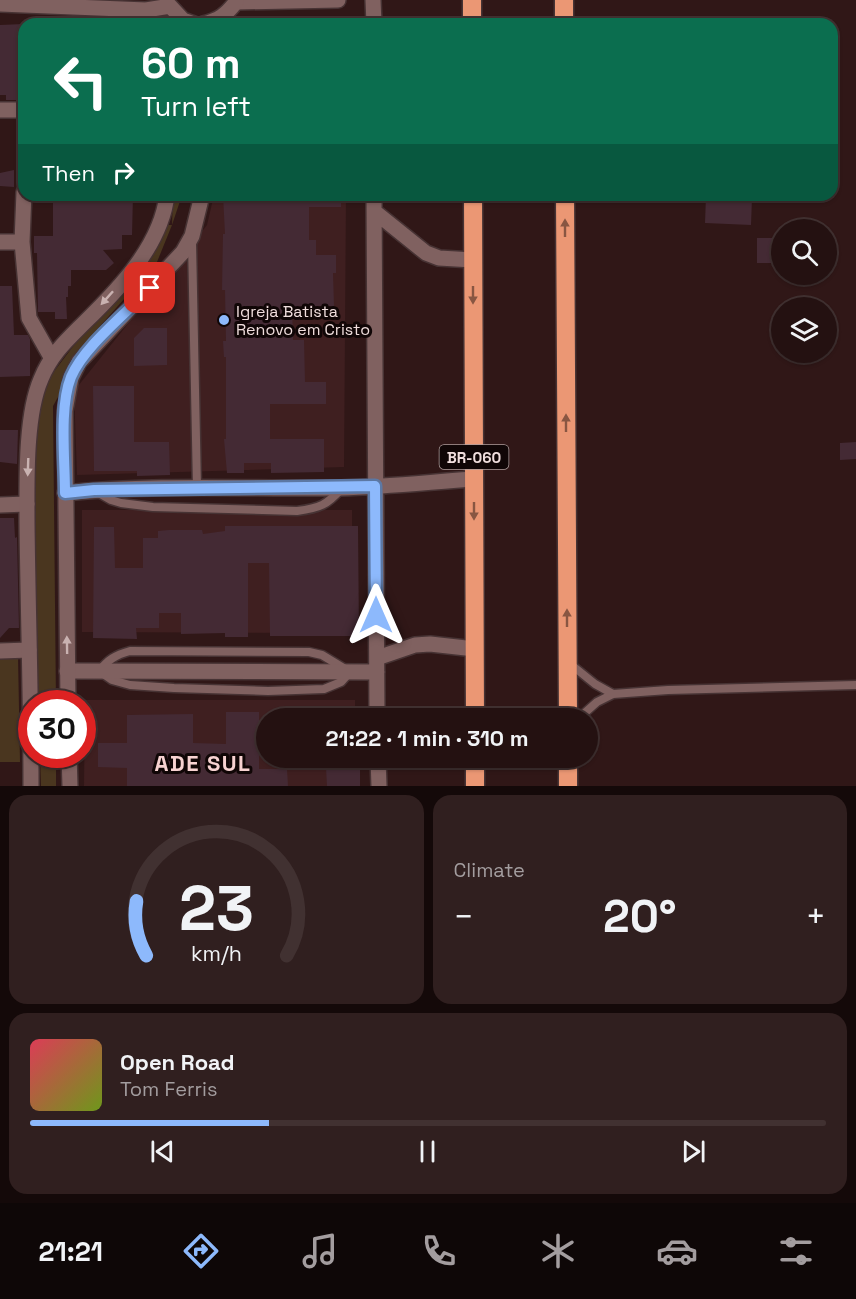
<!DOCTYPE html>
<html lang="en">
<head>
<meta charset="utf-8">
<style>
	body { margin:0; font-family:"Space Grotesk",sans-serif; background:#301f1f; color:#f1f3f6; height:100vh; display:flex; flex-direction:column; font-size:22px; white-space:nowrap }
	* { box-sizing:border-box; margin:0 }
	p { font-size:20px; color:#a39d9f }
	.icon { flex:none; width:33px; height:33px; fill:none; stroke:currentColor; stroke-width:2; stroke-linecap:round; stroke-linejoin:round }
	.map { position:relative; height:786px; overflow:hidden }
	.panel { display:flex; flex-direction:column; gap:9px; padding:9px; background:#140909; flex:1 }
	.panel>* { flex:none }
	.guide { position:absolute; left:18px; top:18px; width:820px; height:183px; border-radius:18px; box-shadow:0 2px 4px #0004,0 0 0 2px #413131; background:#0b6e4f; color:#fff; overflow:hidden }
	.fabs { position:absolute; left:771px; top:219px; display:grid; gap:12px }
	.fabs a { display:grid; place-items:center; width:66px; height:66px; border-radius:50%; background:#241111; box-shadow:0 2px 4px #0004,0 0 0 2px #413131; font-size:30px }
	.speed { position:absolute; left:18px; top:690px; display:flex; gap:12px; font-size:30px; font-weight:700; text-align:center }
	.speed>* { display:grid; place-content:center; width:78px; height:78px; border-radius:50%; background:#241111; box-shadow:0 2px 4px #0004,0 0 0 2px #413131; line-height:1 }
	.speed .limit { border:9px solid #d22; background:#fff; color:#111 }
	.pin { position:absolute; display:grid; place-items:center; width:51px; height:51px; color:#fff; margin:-26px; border-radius:12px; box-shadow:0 3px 9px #0006 }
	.me { position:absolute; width:66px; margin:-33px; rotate:0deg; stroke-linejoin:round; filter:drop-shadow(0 0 4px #0008) }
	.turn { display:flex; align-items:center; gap:21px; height:126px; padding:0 24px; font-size:27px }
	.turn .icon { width:78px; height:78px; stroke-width:2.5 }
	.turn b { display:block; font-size:42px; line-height:51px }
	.then { display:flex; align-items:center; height:57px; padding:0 24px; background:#0003; gap:12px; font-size:22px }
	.big { font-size:45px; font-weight:600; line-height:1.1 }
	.panel .tile { flex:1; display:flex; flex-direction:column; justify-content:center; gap:9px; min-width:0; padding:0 21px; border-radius:18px; background:#301f1f }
	.panel .dial { align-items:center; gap:0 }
	.dial svg { height:156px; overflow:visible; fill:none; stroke:#413131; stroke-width:7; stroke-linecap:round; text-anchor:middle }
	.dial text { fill:#f1f3f6; stroke:none }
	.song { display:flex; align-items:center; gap:18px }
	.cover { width:72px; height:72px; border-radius:9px; background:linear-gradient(135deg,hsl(350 70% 55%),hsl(80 70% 35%)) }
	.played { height:6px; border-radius:3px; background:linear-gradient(90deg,#8db9fc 30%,#413131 30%) }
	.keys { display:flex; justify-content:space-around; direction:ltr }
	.heat { display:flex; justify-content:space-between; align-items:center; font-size:33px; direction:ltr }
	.panel .tiles { flex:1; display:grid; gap:9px; grid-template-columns:1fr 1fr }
	.tile:last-child { grid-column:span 2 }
	.trip { position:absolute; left:256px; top:708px; width:342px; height:60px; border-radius:30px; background:#241111; box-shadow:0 2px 4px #0004,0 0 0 2px #413131; font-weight:600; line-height:60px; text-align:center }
	.tabs { display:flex; height:96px; justify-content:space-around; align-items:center; background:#0e0707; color:#a39d9f }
	.tabs .icon { width:42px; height:42px }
	.tabs .selected { color:#8db9fc }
	.tabs b { font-size:27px; color:#f1f3f6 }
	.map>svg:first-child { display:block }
	.built { fill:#3f1f20 }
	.green { fill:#4a361f }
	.building { fill:#442a34 }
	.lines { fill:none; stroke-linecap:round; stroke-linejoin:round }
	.service-casing { stroke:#473334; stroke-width:11 }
	.minor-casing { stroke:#473334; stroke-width:18 }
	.tertiary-casing { stroke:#473334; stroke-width:18 }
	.motorway-casing { stroke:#473334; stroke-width:21 }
	.service { stroke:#806160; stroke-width:8 }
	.minor { stroke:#806160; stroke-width:15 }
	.tertiary { stroke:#806160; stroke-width:15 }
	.motorway { stroke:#eb9774; stroke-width:18 }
	.oneway { fill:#885642 }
	.oneway2 { fill:#c9b2b1 }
	.route-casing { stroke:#5c78a4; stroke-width:15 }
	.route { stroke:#8db9fc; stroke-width:10 }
	.poi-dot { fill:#8db9fc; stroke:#100606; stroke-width:2 }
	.labels { text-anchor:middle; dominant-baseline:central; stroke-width:6; stroke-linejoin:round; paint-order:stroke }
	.shield { fill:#100606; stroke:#ad9d9c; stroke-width:1.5 }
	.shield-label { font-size:15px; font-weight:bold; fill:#f0dedd }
	.poi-label { font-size:16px; fill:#f0dedd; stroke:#100606; text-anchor:start }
	.district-label { font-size:22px; font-weight:bold; letter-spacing:1.5px; fill:#f7d2d1; stroke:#100606 }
</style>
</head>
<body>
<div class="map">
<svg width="856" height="786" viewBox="0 0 856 786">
	<rect width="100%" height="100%" fill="#301717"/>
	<path class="built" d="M214 195H346L344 467 77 475 74 391 207 225Z
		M82 510H352V633L82 632Z
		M85 700H355V718H267V758H355L354 786H84Z"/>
	<path class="green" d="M173 195H182L172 225 157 262 93 334 53 406 56 703H38L31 471 37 394 165 225H172Z
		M0 655 18 656 20 762H0Z
		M40 755H56V786H41Z"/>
	<path class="building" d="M24 24V100H6V95H0V25Z
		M14 170V187L0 186V173Z
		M53 195H133L132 235H122V249L103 250 114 263 106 270H71V286H68V297H66L67 319H55V312H38L37 253H34V236H53Z
		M223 195H341V207H309V240H316V255H336V273H333L334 306 292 307 293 340H304L305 382H326V404H270V439H324V472L271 473V463H244V473H227L224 439H226V357H224L223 341H226L225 290H222L223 234H225Z
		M706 196 752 198 751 225 705 223Z
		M757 238H774V263H757Z
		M0 286H12L14 335H28L30 339V376L0 377Z
		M144 328H167V365L134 366V338Z
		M93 386H134V442H169L170 475 137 476V471H94Z
		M0 430H18L17 464 0 462Z
		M856 442V459L840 460V443Z
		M0 518H14L15 538 17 537 19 628H9L0 638Z
		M225 526H358L359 636H270L269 563H248V637H225V633L181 634V613H159V628H136L137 639 93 638 94 527H114L115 568H143V538H158V531L169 530H202L203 534 225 531Z
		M226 712H259V769H287L288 786H127V768L98 767V743H127V715L193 714V743L226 744Z
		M293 758H360V786H327L326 768 293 769Z"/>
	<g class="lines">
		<g class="service-casing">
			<path id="service" d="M192 242 197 488
				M97 492 111 500 121 503 153 507 297 511C320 508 327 505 342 488
				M130 651 309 652 322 655 350 672 341 682 324 689 268 691 174 688 130 685 112 680 99 671C108 660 115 655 130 651Z
				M569 663 595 684 613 694
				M579 718 597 702 613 694 668 690 856 685"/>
		</g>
		<g class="minor-casing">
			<path id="minor" d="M373 0 374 24
				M236 2 338 0
				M0 110H24
				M24 192 22 242 29 318 51 357
				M374 195 377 718
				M375 212 426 253 439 258 473 260
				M0 242H22
				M65 493C157 484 249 489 341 488 386 487 430 482 474 479
				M0 505 27 504
				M0 651 29 650
				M377 658 415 645 430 644 475 649
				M67 671 377 672
				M378 758 379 786"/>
		</g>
		<g class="tertiary-casing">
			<path id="tertiary" d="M0 4 146 10 170 6 183 20 194 24
				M203 24C219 20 226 15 236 2
				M68 704 65 411 71 378 79 362 183 252 192 236 202 195
				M69 754 70 786
				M31 786C31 698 28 610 27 523 27 482 25 416 41 379 51 354 67 340 85 322 120 288 161 245 167 195"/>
		</g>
		<g class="motorway-casing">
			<path id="motorway" d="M472 0V24
				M564 0V24
				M473 195 475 718
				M565 195 568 718
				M475 758V786
				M568 758V786"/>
		</g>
		<use href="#service" class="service"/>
		<use href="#minor" class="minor"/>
		<use href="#tertiary" class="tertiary"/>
		<use href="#motorway" class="motorway"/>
	</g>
	<defs><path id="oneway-solid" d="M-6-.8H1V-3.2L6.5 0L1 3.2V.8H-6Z" transform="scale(1.5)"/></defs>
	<g class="oneway">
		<use href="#oneway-solid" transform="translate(565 228) rotate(-90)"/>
		<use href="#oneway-solid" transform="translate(473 295) rotate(90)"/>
		<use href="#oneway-solid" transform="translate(566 423) rotate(-90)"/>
		<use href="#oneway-solid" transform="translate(474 511) rotate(90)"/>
		<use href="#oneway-solid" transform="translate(567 618) rotate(-90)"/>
	</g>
	<g class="oneway2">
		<use href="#oneway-solid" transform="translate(107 298) rotate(132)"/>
		<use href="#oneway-solid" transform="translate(28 467) rotate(92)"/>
		<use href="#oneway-solid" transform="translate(67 645) rotate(-91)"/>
	</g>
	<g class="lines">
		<g class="route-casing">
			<path id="route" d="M150 288C127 313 84 346 71 377 59 407 65 460 65 493L94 490 375 486 376 615"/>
		</g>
		<use href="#route" class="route"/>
	</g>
	<circle class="poi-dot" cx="224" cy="320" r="6"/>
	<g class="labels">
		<rect class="shield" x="439.5" y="445" width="69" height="24" rx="4.5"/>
		<g class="shield-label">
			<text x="474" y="457">BR-060</text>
		</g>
		<g class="poi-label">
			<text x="236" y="311">Igreja Batista<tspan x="236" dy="18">Renovo em Cristo</tspan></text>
		</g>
		<g class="district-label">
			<text x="203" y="763">ADE SUL</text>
		</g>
	</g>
</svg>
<div class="fabs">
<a><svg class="icon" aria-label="search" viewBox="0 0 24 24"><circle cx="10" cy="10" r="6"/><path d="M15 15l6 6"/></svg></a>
<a><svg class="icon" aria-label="layers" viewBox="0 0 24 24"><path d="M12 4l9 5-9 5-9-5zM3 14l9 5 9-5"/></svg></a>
</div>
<div class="speed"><div class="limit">30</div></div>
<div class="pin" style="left:150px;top:288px;background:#d93025"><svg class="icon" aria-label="arrive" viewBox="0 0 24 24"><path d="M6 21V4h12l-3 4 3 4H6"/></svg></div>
<svg class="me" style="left:376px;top:615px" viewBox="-20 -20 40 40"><path d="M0-17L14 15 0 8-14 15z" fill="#8db9fc" stroke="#fff" stroke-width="4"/></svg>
<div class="trip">21:22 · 1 min · 310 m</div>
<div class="guide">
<div class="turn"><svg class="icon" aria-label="left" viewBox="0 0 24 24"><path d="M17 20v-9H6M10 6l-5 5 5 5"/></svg><div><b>60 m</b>Turn left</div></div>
<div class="then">Then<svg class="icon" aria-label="right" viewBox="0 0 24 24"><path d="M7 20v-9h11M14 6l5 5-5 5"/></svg></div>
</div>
</div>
<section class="panel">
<div class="tiles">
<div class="tile dial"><svg viewBox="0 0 100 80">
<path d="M14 69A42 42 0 1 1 86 69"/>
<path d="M14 69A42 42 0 0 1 9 41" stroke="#8db9fc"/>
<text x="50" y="56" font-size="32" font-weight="700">23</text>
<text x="50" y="72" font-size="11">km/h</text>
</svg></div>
<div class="tile"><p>Climate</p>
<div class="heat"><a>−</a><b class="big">20°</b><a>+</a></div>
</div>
<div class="tile">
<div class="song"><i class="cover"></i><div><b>Open Road</b><p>Tom Ferris</p></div></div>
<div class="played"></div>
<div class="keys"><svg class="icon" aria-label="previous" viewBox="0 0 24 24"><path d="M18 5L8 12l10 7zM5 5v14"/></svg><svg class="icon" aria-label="pause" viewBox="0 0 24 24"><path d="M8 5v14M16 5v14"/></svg><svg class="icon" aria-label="next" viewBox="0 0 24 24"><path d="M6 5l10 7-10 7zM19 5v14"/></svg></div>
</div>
</div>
</section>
<nav class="tabs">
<b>21:21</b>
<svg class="icon selected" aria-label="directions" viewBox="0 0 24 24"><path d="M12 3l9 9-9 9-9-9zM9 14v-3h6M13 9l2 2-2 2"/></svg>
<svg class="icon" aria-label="music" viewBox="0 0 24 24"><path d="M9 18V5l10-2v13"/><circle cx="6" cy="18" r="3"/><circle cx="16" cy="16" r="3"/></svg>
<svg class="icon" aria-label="phone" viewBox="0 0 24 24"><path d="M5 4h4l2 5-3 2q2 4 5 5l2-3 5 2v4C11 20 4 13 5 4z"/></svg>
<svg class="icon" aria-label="climate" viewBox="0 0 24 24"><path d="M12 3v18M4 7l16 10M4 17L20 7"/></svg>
<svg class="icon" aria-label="car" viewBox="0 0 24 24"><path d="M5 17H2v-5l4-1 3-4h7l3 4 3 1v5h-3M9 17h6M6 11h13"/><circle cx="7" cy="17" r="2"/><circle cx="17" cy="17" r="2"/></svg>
<svg class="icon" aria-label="filters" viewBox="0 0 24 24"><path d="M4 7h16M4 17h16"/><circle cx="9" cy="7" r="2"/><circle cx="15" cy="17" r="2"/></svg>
</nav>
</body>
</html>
